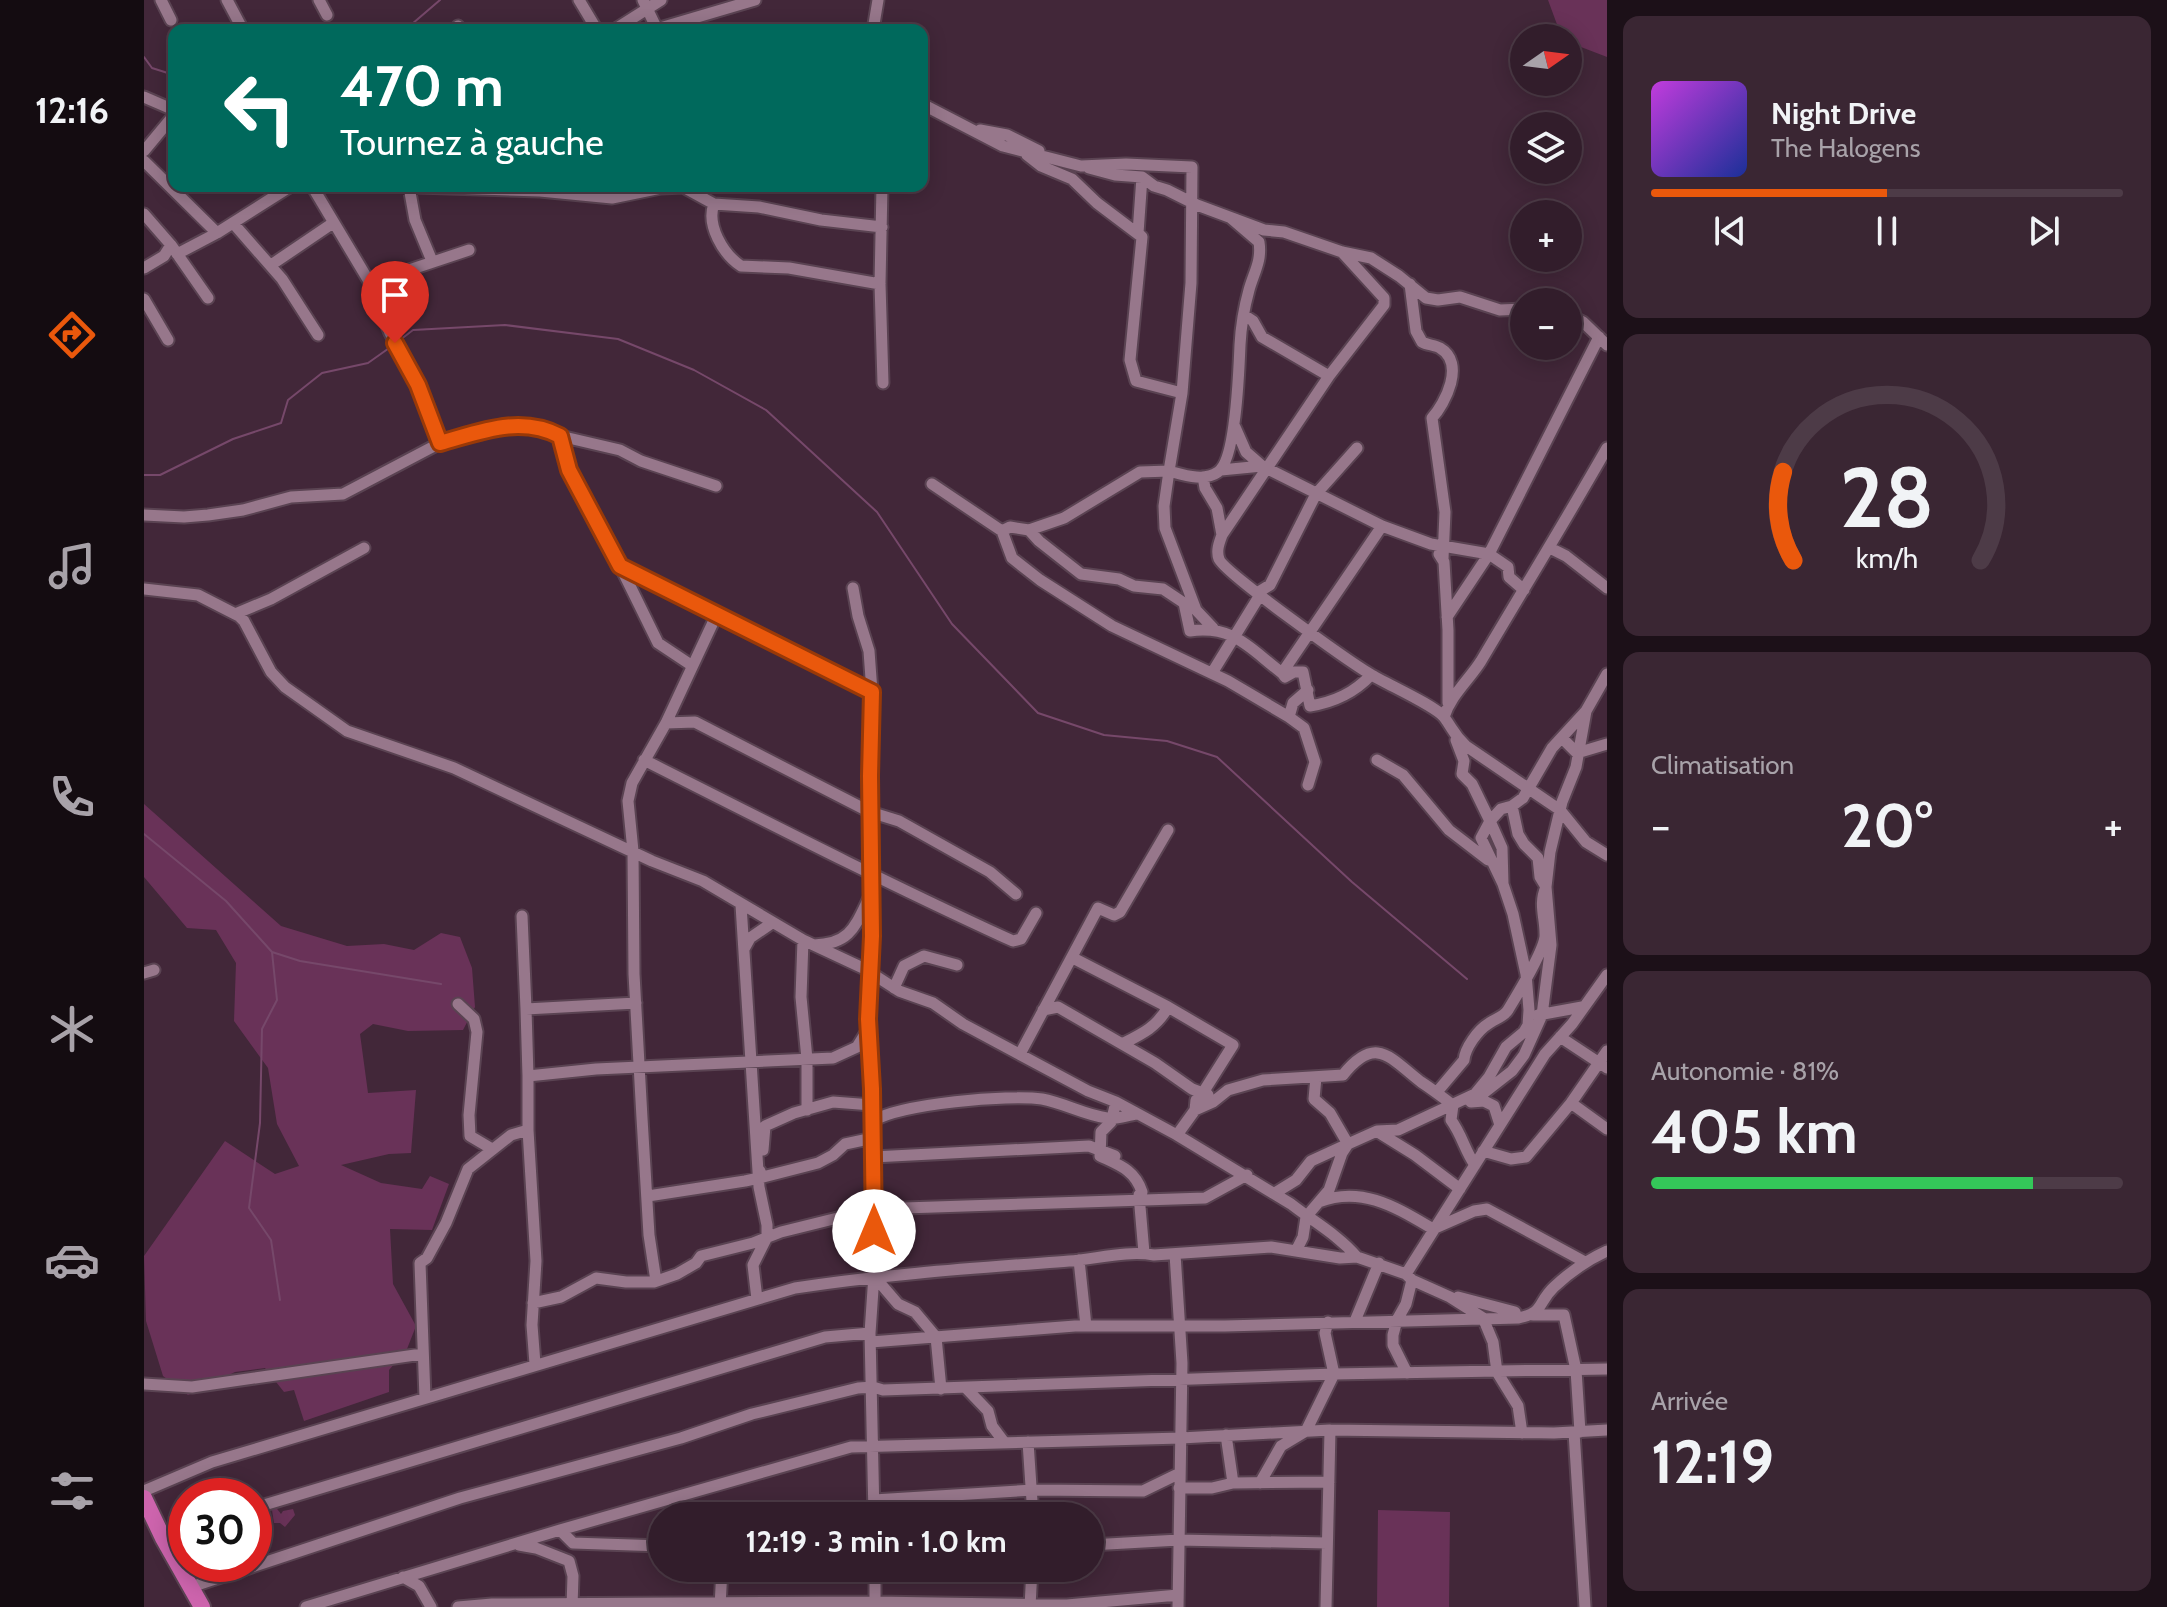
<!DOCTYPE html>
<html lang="fr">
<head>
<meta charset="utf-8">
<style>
	body { margin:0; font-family:Cabin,sans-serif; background:#3a2633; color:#f1f3f6; height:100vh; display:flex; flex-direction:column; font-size:30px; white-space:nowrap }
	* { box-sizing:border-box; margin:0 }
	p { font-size:26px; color:#a8a2a9 }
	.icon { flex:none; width:44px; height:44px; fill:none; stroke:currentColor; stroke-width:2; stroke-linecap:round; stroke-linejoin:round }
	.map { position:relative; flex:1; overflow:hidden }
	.details { display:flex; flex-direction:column; gap:16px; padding:16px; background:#1c1018; width:560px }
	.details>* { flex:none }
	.hud { position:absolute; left:24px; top:24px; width:760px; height:168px; border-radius:16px; box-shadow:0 4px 20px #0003,0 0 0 2px #4d3b47; background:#00695c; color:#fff; overflow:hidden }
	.needle { width:52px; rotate:76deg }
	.fabs { position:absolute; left:1366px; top:24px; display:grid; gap:16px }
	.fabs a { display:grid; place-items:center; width:72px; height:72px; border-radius:50%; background:#321d2b; box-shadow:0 4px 20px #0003,0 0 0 2px #4d3b47; font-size:40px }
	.speed { position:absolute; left:24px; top:1478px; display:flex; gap:16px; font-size:40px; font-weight:700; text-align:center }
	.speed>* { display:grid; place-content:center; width:104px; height:104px; border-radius:50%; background:#321d2b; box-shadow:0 4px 20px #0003,0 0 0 2px #4d3b47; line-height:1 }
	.speed .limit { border:12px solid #d22; background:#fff; color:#111 }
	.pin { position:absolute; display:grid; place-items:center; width:68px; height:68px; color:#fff; margin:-82px -34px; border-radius:50% 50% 50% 0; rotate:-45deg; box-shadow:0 0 8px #0007 }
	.pin .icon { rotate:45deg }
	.me { position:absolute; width:88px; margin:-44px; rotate:0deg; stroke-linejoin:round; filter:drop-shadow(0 0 6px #0008) }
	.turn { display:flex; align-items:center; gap:28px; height:168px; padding:0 40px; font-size:36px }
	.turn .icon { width:104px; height:104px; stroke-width:2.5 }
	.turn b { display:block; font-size:56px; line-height:68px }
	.big { font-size:60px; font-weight:800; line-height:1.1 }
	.details .card { flex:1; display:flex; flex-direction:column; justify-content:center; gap:12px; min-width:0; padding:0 28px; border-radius:16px; background:#3a2633 }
	.details .dial { align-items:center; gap:0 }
	.dial svg { height:208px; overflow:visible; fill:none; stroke:#4d3b47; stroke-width:7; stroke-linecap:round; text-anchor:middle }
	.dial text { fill:#f1f3f6; stroke:none }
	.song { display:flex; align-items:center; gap:24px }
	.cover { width:96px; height:96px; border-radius:12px; background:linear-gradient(135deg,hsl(290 70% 55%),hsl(230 70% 35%)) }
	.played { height:8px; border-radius:4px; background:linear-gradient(90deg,#ea580c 50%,#4d3b47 50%) }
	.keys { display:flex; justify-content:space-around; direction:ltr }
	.heat { display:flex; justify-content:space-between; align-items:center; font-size:44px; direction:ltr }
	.charge { height:12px; border-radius:6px; background:linear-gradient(90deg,#34c759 81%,#4d3b47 0) }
	.trip { position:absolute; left:504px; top:1502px; width:456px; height:80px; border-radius:40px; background:#321d2b; box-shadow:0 4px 20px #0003,0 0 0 2px #4d3b47; font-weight:800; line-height:80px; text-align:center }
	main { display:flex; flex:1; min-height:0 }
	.dock { display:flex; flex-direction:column; width:144px; justify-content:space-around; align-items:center; background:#140c11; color:#a8a2a9 }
	.dock .icon { width:56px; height:56px }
	.dock .selected { color:#ea580c }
	.dock b { font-size:36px; color:#f1f3f6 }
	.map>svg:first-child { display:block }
	.green { fill:#693258 }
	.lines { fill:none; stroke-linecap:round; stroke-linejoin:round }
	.stream { stroke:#76486a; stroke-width:2 }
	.minor-casing { stroke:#5a4352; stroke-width:15 }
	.highway-casing { stroke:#5a4352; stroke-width:20 }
	.minor { stroke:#97778b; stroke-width:11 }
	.highway { stroke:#cd64ad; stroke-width:16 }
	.route-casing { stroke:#983908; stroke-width:20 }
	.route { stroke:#ea580c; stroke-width:14 }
</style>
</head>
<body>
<main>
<nav class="dock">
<b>12:16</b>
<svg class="icon selected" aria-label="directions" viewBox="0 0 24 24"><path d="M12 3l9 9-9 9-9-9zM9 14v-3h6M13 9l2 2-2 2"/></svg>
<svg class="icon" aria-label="music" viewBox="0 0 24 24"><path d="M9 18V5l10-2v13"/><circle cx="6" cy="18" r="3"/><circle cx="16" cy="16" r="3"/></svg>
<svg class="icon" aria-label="phone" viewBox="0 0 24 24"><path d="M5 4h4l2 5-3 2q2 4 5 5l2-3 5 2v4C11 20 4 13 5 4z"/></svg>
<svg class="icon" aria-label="climate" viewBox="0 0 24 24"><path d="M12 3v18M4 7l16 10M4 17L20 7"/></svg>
<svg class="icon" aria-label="car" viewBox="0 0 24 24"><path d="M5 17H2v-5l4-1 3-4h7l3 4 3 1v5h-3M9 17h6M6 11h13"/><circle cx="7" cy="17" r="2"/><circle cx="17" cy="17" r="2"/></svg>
<svg class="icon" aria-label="filters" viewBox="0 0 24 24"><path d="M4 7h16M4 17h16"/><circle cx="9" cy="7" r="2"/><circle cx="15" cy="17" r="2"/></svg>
</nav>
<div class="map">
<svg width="1463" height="1607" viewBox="0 0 1463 1607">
	<rect width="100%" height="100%" fill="#422739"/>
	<path class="green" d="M1404 0H1463V57L1424 42V38H1418Z
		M0 804 137 926 203 946 240 944 270 950 297 933 316 937 328 968 331 1007 319 1030 264 1031 229 1024 216 1034 224 1093 272 1090 267 1153 245 1154 197 1165 237 1183 278 1189 286 1176 305 1184 288 1230 246 1229 249 1284 272 1326 263 1349 245 1370V1392L160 1421 150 1390 140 1392 121 1368 91 1372 44 1395 19 1376 2 1321 0 1256 81 1141 131 1174 155 1166 133 1124 124 1068 90 1021 92 963 72 930 43 928 0 877Z
		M130 1505 137 1514 139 1511 149 1509 151 1515 141 1527 136 1523H130L128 1510 120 1512 115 1506Z
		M1234 1510 1306 1512 1305 1607H1233Z"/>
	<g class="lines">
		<path class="stream" d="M261 30 296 0
			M0 57 8 68 30 75
			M256 340 269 330 361 325 474 339 550 370 622 410 733 512 808 624 894 713 960 735 1023 741 1073 757 1208 882 1323 979
			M0 475H16L89 439 137 423 144 400 178 373 224 363 248 346
			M0 834 82 901 128 952 156 961 297 984
			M128 952 133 1000 118 1029 116 1123 105 1208 127 1240 136 1300"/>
		<g class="minor-casing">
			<path id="minor" d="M17 0 27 20
				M83 0 99 30
				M175 0 183 15
				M435 0 453 30
				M499 0 511 25 516 28 611 0
				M314 26 317 30
				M470 30 517 0
				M729 30 734 0
				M0 97 30 110
				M778 104 859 146 937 166 982 164 1048 167 1047 283 1038 393 1025 471C1040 475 1060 482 1074 472 1092 460 1095 368 1096 345 1097 326 1100 308 1105 290 1110 272 1118 261 1115 242L1087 218
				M836 130 863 135 895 151
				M0 151 30 115
				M883 155 897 166 928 179 953 203 998 237
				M0 161 73 233
				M945 168 971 175 998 177 1010 186 1023 190 1053 205 1120 230 1140 232 1198 252 1227 258 1255 276 1282 298 1294 300 1316 297 1356 310 1380 309
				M998 177 994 233 998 237 986 360 992 381 1038 393
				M168 186 226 283 246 333 274 385 296 443
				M243 186 396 191 468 198 517 188 539 187 570 204 615 207 677 220 738 227
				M738 186 736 284 739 383
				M265 187 271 220 288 261
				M570 204C562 225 579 254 597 266L645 268 736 284
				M0 214 27 245 64 298
				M89 223 138 279 174 335
				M1198 252 1240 298V305L1185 376 1078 535C1075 543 1072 551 1075 559 1079 572 1206 662 1226 674 1242 684 1290 705 1300 717 1309 729 1309 734 1322 746L1416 810 1442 842 1463 855
				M33 254 73 233 147 186
				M127 265 189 223
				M0 268 20 256 27 245
				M226 283 325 250
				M1266 284 1272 331 1278 342C1283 345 1291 345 1296 348 1322 363 1301 404 1288 418L1301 512 1299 559
				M0 299 24 340
				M1100 315 1109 321 1118 337 1185 376
				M1424 315 1439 322 1463 345
				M1091 427 1102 452 1118 466 1238 526
				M416 436 425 470 456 525 514 643 547 665
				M1077 470 1118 466
				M1059 477 1061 488 1073 508 1078 535
				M788 484 858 531 866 527 885 530 920 518 996 472 1025 471 1020 506 1021 528 1052 610 1069 628
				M0 515 40 517 64 515 99 510 147 497 199 494 296 443 359 425H373L395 427 416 436 476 450 497 461 572 486
				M885 530 895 541 937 574 975 579 990 586 1019 589 1040 603 1046 631C1090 625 1105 648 1138 673L1238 526 1287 544 1345 554 1364 567 1365 577 1380 590
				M858 531 868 558 896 580 968 626 1084 681 1145 717
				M1406 548 1422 556 1463 588
				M1295 554 1300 562 1304 630V703
				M476 566 728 692
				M709 588 714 616 725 651 728 692 726 776 728 936 724 1019 728 1089 730 1209V1275L726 1333 730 1516
				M0 589 54 595 95 616 100 621 127 672 141 687 203 731 310 768 508 861 559 881 659 940 721 969 755 991 789 1003 819 1024 944 1091 972 1102 1033 1135 1147 1204C1170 1222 1194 1235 1213 1257
				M1113 593 1126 585 1172 494 1213 448
				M91 614 127 599 220 548
				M1303 617 1345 554 1455 337
				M1068 673 1116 595
				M1138 673 1141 677 1150 672H1159L1166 706C1191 702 1210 693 1227 675
				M1300 717C1307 695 1325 680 1337 661 1379 590 1422 520 1463 448
				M522 723 551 722 726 812 755 821 846 872 872 894
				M1418 738 1433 753 1463 744
				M1312 740 1320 761 1318 774 1328 784 1346 821 1337 838 1359 884
				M500 760C619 820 738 881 860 937L869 941 877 939 892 913
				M1233 760 1259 775 1305 830 1344 860
				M1164 785 1171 762 1160 728 1145 717 1149 703 1164 690
				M597 905 615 1187 623 1225V1237L609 1265 613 1299
				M378 916 382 1009
				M659 940 657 997 663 1059V1110
				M670 945C706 944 711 927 725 898
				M600 949 606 938 628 923
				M929 958 1024 1007 1089 1045 1060 1091 1064 1095 1052 1100 1051 1110 1033 1135
				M0 973 10 970
				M750 988 760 966 780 956 813 965
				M314 1004 330 1019 333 1032 325 1115 326 1136 348 1149
				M899 1010 914 1007 1011 1063 1048 1089 1064 1095
				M1394 1015 1438 1007
				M1416 1037 1463 1068
				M978 1044C998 1034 1013 1027 1024 1007
				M876 1054 954 908 970 915 976 912 1024 830
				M384 1076 382 1009 492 1003
				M1293 1092 1320 1060C1321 1048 1334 1030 1344 1024 1350 1019 1360 1017 1364 1010 1373 995 1399 953 1401 937 1402 919 1394 905 1402 887L1396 877 1394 858 1380 844 1374 834 1368 806
				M1336 1096 1368 1071 1380 1055 1398 1015 1407 945 1402 887 1406 852 1418 802 1432 767 1442 711
				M972 1102 967 1122 957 1132 956 1156C975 1165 991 1170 998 1192L995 1195 1000 1253
				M1327 1102 1340 1101 1350 1106 1356 1125
				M1427 1103 1463 1129
				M1051 1110 1069 1102 1084 1090 1119 1080 1199 1075C1232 1034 1246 1058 1277 1082 1288 1089 1298 1097 1309 1105L1307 1120C1318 1135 1321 1151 1331 1165
				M729 1121C756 1104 865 1094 898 1099 920 1103 941 1115 963 1118 973 1120 983 1115 993 1114
				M384 1130 392 1261 388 1325 391 1364
				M1234 1132 1271 1155 1316 1189
				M619 1150 621 1126 650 1113 689 1102 728 1105
				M1339 1151 1367 1159 1382 1157 1427 1103 1463 1051
				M729 1157 945 1146 971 1156
				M615 1178 674 1163 689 1155 701 1144 729 1138
				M1131 1193 1152 1180 1167 1161 1204 1144 1186 1113 1170 1099 1172 1077
				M504 1196 601 1181 615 1178 616 1171
				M1175 1202C1218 1185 1253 1208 1289 1229L1330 1211 1343 1209 1441 1262
				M1152 1251 1159 1237 1162 1217 1185 1190 1198 1153 1204 1144 1233 1131 1254 1130 1331 1094 1345 1077 1362 1047 1380 1032 1384 1025 1385 1010 1382 974 1369 914 1359 884 1358 848 1346 821 1357 809 1368 806 1379 798 1408 748 1442 711 1463 674
				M1031 1254 1038 1363 1034 1607
				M935 1260 942 1326
				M1262 1274 1401 1054 1428 1024 1463 975
				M730 1276 754 1304 771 1312 792 1337 797 1389
				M512 1281 505 1235 498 1118 490 974 489 851 484 801 488 783 522 723 572 616
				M1314 1297 1371 1312
				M389 1303 417 1297 452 1278 482 1282H510L533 1274 552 1263 557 1256 609 1243 637 1232 730 1209 1061 1198 1103 1175
				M1389 1315H1420L1432 1370 1436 1432
				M1211 1321 1235 1263
				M727 1342 931 1326H1081L1374 1318C1401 1313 1393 1303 1410 1287 1426 1272 1443 1260 1463 1251
				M1263 1373 1249 1345V1335L1253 1320 1262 1304 1268 1280
				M0 1384 48 1387 278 1354
				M822 1388 844 1411 848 1426 860 1442
				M281 1398 276 1263 283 1258 302 1223 324 1169 367 1135 384 1130V1076L452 1069 689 1058 713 1047 723 1031
				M1430 1432 1441 1607
				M884 1442 889 1516
				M1089 1483 1185 1482
				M1116 1483 1137 1446 1162 1431 1190 1374 1181 1333 1184 1322
				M1035 1488H1068L1089 1483 1082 1435
				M0 1491 68 1462 651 1288C742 1274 833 1268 925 1261 952 1259 984 1250 1010 1255L1127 1247 1196 1258 1213 1257 1262 1274 1268 1280 1306 1297 1339 1318 1349 1342 1353 1372 1374 1406 1378 1433
				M730 1500 889 1490 999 1491 1034 1474
				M110 1508 681 1337 726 1333
				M416 1530 429 1543 518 1546
				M19 1538 42 1530
				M375 1545 392 1548 425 1561 429 1576 428 1607
				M946 1545 1035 1540 1183 1543
				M259 1577 275 1586 287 1607
				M47 1587 316 1498 537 1438 608 1414 714 1388 729 1387 739 1390 1190 1374 1463 1369
				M731 1606V1568
				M162 1607 416 1530 707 1447 1037 1438 1186 1430 1410 1433 1463 1430
				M314 1607 348 1604 731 1602 923 1605 1034 1595
				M576 1607 578 1568
				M886 1607 888 1568
				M1182 1607 1186 1430"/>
		</g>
		<g class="highway-casing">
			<path id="highway" d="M0 1498 19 1538 58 1607"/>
		</g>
		<use href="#minor" class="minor"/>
		<use href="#highway" class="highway"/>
	</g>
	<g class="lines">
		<g class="route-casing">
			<path id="route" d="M251 343 274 385 296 443C336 432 376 415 416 436L425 470 476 566 728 692 726 776 728 936 724 1019 728 1089 730 1231"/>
		</g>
		<use href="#route" class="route"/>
	</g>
</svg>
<div class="fabs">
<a><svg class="needle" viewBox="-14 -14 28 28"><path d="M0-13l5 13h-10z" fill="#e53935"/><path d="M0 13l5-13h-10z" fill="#a8a2a9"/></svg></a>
<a><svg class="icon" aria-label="layers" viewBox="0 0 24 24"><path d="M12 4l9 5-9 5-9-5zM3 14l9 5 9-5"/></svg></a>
<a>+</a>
<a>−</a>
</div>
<div class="speed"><div class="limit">30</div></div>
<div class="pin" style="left:251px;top:343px;background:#d93025"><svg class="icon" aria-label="arrive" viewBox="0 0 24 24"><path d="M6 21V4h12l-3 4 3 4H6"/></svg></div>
<svg class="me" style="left:730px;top:1231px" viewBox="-20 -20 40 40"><circle r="19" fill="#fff"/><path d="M0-13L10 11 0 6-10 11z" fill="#ea580c"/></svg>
<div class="trip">12:19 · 3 min · 1.0 km</div>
<div class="hud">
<div class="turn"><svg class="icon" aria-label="left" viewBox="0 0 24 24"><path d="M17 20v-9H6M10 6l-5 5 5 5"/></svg><div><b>470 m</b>Tournez à gauche</div></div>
</div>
</div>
<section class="details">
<div class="card">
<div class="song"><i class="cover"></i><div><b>Night Drive</b><p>The Halogens</p></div></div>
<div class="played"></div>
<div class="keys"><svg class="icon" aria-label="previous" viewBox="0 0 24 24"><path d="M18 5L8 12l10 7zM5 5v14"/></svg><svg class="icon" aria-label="pause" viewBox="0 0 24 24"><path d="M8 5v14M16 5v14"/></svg><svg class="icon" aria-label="next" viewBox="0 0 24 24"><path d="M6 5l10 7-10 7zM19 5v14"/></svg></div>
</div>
<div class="card dial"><svg viewBox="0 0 100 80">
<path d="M14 69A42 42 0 1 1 86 69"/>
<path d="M14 69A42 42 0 0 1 10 35" stroke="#ea580c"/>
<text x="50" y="56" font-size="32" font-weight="700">28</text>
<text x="50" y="72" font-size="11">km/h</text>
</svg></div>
<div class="card"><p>Climatisation</p>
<div class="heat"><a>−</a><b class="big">20°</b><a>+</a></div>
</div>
<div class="card"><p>Autonomie · 81%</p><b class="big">405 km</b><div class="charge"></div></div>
<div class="card"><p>Arrivée</p><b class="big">12:19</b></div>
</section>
</main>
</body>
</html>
